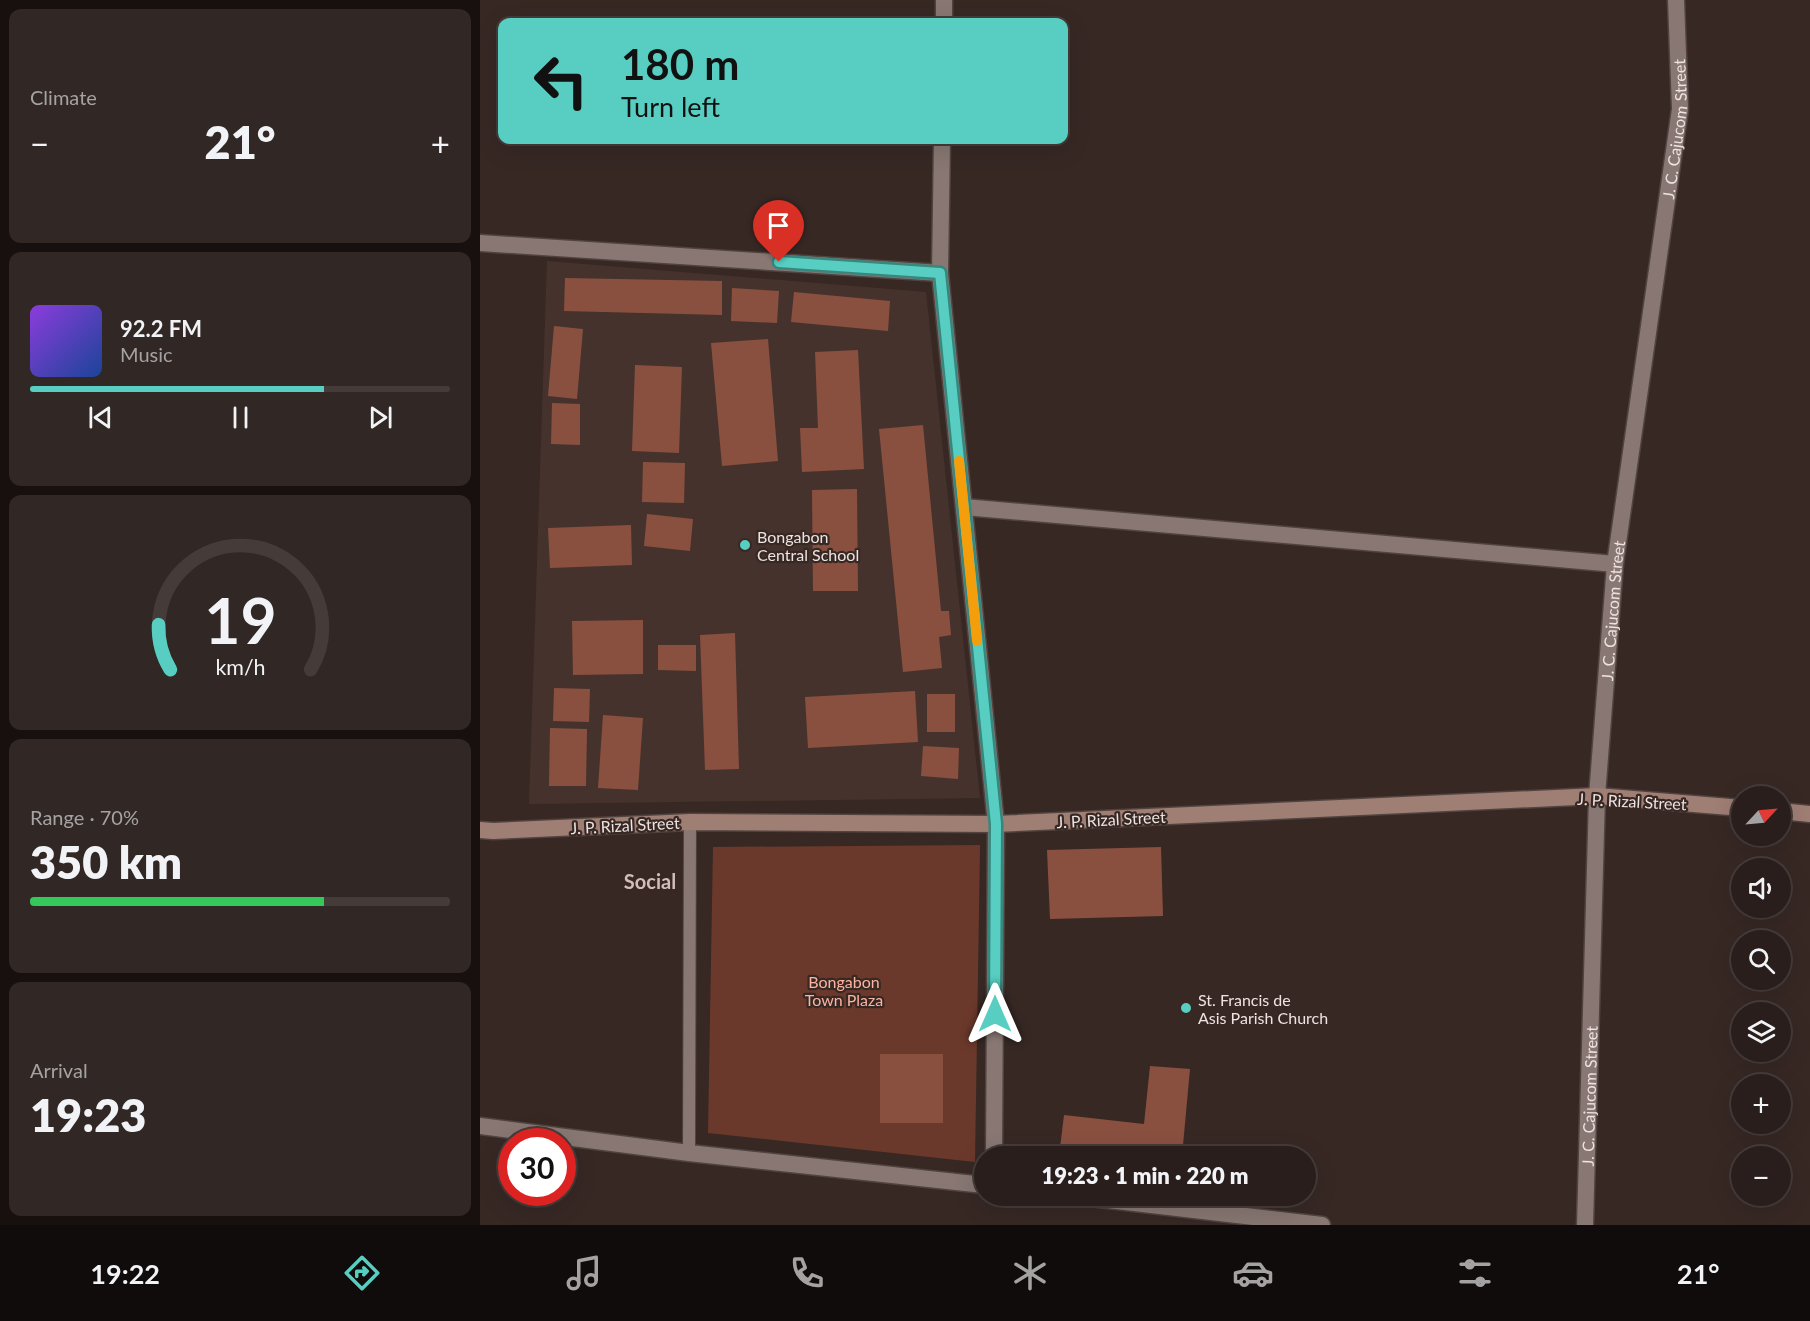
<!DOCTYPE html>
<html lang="en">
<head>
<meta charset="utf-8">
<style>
	body { margin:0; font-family:Lato,sans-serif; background:#312724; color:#f1f3f6; height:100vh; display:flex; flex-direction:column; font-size:22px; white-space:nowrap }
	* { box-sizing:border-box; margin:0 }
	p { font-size:20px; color:#a5a2a3 }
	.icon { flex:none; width:33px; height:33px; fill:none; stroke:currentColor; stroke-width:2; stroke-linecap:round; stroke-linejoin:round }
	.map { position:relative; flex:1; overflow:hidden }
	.sheet { display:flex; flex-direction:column; gap:9px; padding:9px; background:#17100f; width:480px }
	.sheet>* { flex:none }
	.top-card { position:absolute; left:18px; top:18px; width:570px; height:126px; border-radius:12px; box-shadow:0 6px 24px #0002,0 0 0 2px #453c3a; background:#57cec1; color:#111; overflow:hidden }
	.needle { width:39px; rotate:64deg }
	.tools { position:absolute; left:1251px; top:786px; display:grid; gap:12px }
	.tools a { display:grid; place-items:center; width:60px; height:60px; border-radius:50%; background:#291e1b; box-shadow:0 6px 24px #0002,0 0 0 2px #453c3a; font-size:30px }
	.speed { position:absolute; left:18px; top:1128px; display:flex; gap:12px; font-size:30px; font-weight:700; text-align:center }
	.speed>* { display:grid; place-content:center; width:78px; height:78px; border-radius:50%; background:#291e1b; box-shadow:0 6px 24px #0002,0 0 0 2px #453c3a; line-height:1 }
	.speed .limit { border:9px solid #d22; background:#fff; color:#111 }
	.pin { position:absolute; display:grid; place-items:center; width:51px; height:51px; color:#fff; margin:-62px -26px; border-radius:50% 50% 50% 0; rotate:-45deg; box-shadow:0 0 6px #0007 }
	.pin .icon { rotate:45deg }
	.me { position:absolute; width:66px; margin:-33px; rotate:0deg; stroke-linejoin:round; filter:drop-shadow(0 0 4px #0008) }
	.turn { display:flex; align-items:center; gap:21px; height:126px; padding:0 24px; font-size:27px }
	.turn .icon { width:78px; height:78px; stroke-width:2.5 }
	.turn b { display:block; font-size:42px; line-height:51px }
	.big { font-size:45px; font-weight:800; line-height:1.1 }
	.sheet .widget { flex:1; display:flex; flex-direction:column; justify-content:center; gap:9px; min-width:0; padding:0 21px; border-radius:12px; background:#312724 }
	.sheet .dial { align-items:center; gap:0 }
	.dial svg { height:156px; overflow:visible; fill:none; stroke:#453c3a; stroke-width:7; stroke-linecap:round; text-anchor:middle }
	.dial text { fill:#f1f3f6; stroke:none }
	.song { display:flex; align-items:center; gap:18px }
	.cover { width:72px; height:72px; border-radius:9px; background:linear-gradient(135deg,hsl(270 70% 55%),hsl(220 70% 35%)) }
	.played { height:6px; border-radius:3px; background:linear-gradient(90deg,#57cec1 70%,#453c3a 70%) }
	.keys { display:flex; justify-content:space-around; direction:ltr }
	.heat { display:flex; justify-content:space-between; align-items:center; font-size:33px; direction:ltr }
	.charge { height:9px; border-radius:4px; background:linear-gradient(90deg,#34c759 70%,#453c3a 0) }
	.trip { position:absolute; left:494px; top:1146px; width:342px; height:60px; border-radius:30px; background:#291e1b; box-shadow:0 6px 24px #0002,0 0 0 2px #453c3a; font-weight:800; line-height:60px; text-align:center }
	.menu { display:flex; height:96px; justify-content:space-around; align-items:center; background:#100c0b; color:#a5a2a3 }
	.menu .icon { width:42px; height:42px }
	.menu .on { color:#57cec1 }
	.menu b { font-size:27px; color:#f1f3f6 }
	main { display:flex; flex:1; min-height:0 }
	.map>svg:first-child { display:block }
	.built { fill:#46322c }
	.green { fill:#6b392b }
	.building { fill:#895040 }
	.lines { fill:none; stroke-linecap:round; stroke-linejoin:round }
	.service-casing { stroke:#504340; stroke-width:14 }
	.minor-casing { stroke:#504340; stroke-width:19 }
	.tertiary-casing { stroke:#504340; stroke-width:19 }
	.secondary-casing { stroke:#504340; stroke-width:19 }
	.service { stroke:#887772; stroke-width:12 }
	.minor { stroke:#887772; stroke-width:16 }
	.tertiary { stroke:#887772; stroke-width:16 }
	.secondary { stroke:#9f7e74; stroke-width:16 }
	.route-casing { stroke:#39867d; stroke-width:15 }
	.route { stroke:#57cec1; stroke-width:10 }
	.slow { stroke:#f59e0b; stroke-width:10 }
	.poi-dot { fill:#57cec1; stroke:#372824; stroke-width:2 }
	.labels { text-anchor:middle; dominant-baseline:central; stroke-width:4.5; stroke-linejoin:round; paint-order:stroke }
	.street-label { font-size:16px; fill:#ede3e1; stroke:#372824 }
	.poi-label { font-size:16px; fill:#ede3e1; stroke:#372824; text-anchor:start }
	.park-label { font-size:16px; fill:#fcb3a0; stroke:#372824 }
	.quarter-label { font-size:20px; font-weight:bold; fill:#d1beb9; stroke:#372824 }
</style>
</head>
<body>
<main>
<section class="sheet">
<div class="widget"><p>Climate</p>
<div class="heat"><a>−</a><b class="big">21°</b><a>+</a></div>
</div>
<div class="widget">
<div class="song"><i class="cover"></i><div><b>92.2 FM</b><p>Music</p></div></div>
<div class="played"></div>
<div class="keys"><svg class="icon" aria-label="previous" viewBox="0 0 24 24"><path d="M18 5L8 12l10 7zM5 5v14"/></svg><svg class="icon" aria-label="pause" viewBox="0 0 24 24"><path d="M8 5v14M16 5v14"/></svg><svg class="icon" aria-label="next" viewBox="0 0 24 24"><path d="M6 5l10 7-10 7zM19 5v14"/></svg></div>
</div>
<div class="widget dial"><svg viewBox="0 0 100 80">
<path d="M14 69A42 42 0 1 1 86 69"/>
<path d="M14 69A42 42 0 0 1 8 46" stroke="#57cec1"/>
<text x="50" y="56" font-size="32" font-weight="700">19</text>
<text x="50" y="72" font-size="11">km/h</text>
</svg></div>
<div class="widget"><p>Range · 70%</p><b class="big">350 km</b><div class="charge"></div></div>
<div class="widget"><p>Arrival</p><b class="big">19:23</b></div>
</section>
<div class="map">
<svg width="1330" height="1225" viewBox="0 0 1330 1225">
	<rect width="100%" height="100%" fill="#372824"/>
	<path class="built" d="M67 261 446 292 500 798 49 804Z"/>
	<path class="green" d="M500 845 495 1162 228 1133 233 847Z"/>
	<path class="building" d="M85 278 242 281V315L84 311Z
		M252 288 299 291 297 323 251 321Z
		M314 292 410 301 408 331 311 322Z
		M74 326 103 329 97 399 68 396Z
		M288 339 298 461 242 466 231 343Z
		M378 350 384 469 322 472 320 428H338L335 352Z
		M155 365 202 367 199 453 152 451Z
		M72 403 100 404V445L71 444Z
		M443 425 461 611H469L471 635 459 637 462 668 423 672 399 429Z
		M163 462 205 463 204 503 162 502Z
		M377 489 378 591H333L332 490Z
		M167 514 213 519 210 551 164 546Z
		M151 525 152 565 70 568 68 528Z
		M163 620V674L93 675 92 621Z
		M255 633 259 769 225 770 220 635Z
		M178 645H216V671L178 670Z
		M74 688 110 689 109 722 73 721Z
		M435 691 438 742 328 748 325 697Z
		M447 694H475V732H447Z
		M123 715 163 718 158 790 118 788Z
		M70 728 107 729 106 786H69Z
		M443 746 479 748 478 779 441 776Z
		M681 847 683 916 570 919 567 850Z
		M400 1054H463V1123H400Z
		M670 1066 710 1069 702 1156H579L584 1115 664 1124Z"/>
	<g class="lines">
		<g class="service-casing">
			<path id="service" d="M209 1153 210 822"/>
		</g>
		<g class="minor-casing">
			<g id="minor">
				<path d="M464 22V0"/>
				<path d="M462 140 460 273 516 824 514 1156"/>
				<path d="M0 243 460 273"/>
				<path d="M484 507 1135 564"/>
				<path d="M0 1126 209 1153 504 1185"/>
				<path d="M594 1196 842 1225"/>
				<path id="s1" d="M1105 1225 1117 796"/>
			</g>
		</g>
		<g class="tertiary-casing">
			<g id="tertiary">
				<path id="s2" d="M1117 796 1135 564 1200 109 1196 0"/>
			</g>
		</g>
		<g class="secondary-casing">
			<path id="secondary" d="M1300 811 1330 814
				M0 830 13 831 210 822 516 824 1117 796 1262 808"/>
		</g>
		<use href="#service" class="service"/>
		<use href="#minor" class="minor"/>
		<use href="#tertiary" class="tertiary"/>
		<use href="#secondary" class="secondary"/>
	</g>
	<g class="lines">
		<g class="route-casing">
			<path id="route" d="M299 262 460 273 516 824 515 1014"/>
		</g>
		<use href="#route" class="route"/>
		<path class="slow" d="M479 461 497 641"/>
	</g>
	<g class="poi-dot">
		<circle cx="265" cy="545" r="6"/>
		<circle cx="706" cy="1008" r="6"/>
	</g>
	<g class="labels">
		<g class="street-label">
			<text stroke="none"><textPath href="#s2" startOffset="672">J. C. Cajucom Street</textPath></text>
			<text stroke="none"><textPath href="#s2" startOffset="186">J. C. Cajucom Street</textPath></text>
			<text transform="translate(1152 801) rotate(3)">J. P. Rizal Street</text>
			<text transform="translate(631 819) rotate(-3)">J. P. Rizal Street</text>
			<text transform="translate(145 825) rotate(-3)">J. P. Rizal Street</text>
			<text stroke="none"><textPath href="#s1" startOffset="129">J. C. Cajucom Street</textPath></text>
		</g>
		<g class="poi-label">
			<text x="277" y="536">Bongabon<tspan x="277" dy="18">Central School</tspan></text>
			<text x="718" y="999">St. Francis de<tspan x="718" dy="18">Asis Parish Church</tspan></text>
		</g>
		<g class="park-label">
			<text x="364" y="981">Bongabon<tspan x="364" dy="18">Town Plaza</tspan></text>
		</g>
		<g class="quarter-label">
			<text x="170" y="881">Social</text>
		</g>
	</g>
</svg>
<div class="tools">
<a><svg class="needle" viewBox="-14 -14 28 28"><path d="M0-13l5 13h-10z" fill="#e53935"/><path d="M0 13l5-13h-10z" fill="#a5a2a3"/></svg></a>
<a><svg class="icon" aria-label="sound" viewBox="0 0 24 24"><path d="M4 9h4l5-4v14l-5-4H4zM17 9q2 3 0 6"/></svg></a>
<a><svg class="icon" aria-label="search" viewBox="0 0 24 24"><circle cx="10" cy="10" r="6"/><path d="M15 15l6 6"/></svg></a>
<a><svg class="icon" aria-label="layers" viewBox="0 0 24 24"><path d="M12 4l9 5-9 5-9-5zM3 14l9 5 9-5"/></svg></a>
<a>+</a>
<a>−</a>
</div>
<div class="speed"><div class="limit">30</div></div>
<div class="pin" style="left:299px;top:262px;background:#d93025"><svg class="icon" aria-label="arrive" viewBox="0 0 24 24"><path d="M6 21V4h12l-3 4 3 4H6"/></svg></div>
<svg class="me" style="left:515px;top:1014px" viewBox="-20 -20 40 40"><path d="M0-17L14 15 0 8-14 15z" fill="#57cec1" stroke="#fff" stroke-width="4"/></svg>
<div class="trip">19:23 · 1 min · 220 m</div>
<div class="top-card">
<div class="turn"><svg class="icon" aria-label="left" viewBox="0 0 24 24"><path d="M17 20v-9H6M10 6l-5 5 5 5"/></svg><div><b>180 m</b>Turn left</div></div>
</div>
</div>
</main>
<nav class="menu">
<b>19:22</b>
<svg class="icon on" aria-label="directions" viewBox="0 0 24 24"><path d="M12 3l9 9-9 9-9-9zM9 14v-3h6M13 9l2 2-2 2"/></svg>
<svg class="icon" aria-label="music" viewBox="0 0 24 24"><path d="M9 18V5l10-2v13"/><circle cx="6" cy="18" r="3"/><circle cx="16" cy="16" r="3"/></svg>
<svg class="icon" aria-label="phone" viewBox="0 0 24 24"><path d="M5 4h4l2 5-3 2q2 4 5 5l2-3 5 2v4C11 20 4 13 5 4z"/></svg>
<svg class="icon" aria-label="climate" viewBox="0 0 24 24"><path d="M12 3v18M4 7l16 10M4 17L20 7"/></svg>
<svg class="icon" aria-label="car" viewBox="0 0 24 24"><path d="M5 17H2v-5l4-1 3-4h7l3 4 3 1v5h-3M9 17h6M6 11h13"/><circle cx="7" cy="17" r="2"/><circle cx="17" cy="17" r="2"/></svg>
<svg class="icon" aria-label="filters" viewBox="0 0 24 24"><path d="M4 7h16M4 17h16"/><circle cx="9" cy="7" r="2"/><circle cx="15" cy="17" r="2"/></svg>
<b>21°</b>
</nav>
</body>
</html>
